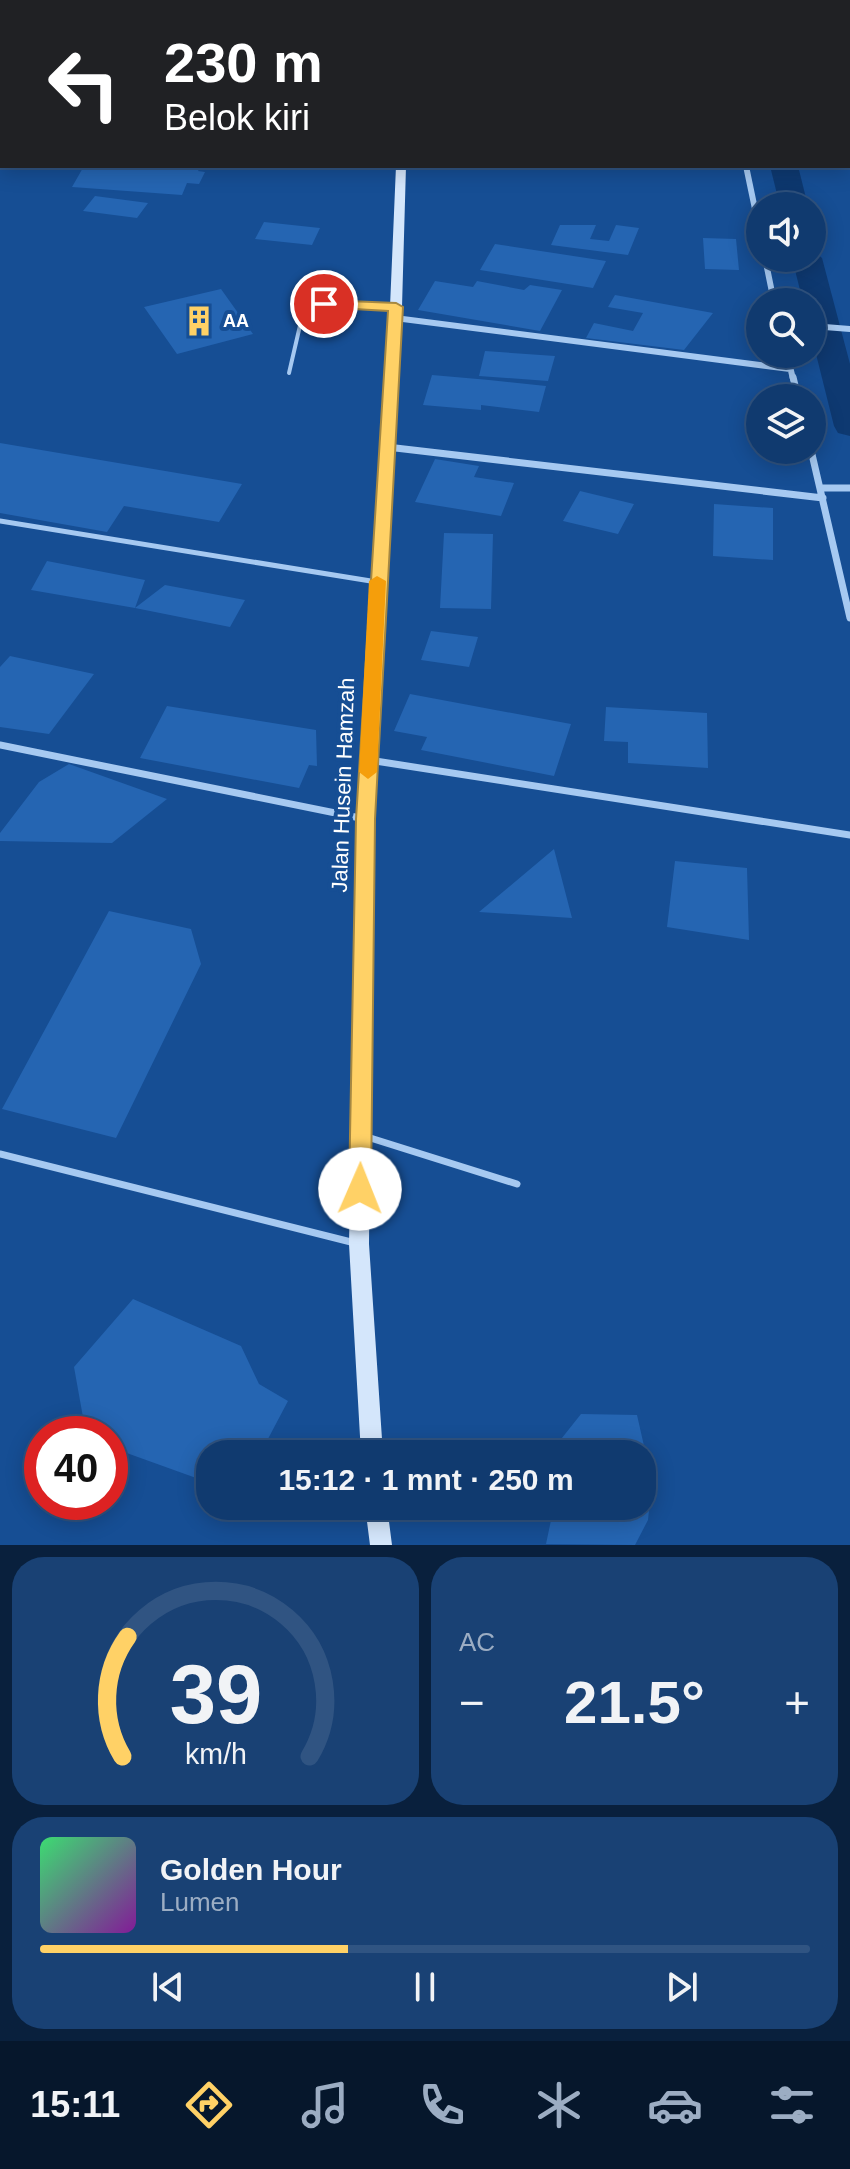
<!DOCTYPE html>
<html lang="id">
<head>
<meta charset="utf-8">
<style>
	body { margin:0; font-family:Helvetica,sans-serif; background:#194174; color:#f1f3f6; height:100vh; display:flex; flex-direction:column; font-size:30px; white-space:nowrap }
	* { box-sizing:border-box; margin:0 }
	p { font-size:26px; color:#9cadc3 }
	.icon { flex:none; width:44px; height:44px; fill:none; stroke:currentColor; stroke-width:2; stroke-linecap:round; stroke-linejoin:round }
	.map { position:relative; height:1545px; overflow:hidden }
	.sheet { display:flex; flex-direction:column; gap:12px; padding:12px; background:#09203d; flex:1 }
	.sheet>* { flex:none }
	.hud { position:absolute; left:0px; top:0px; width:850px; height:168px; box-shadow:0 4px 20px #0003,0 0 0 2px #305482; background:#202124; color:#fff; overflow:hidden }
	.buttons { position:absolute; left:746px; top:192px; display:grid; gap:16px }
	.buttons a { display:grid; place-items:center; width:80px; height:80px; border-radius:50%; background:#103a6f; box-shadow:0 4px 20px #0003,0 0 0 2px #305482; font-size:40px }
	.speed { position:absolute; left:24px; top:1416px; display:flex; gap:16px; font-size:40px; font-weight:700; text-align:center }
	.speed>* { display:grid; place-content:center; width:104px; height:104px; border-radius:50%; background:#103a6f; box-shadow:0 4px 20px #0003,0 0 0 2px #305482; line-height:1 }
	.speed .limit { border:12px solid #d22; background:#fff; color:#111 }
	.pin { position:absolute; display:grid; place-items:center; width:68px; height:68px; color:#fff; margin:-34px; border:4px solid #fff; border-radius:50%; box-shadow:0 2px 8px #0007 }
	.me { position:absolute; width:88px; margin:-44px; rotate:1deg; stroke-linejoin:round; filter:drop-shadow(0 0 6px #0008) }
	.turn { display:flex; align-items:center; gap:28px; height:168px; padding:0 32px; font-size:36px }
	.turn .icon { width:104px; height:104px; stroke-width:2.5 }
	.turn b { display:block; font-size:56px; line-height:68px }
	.big { font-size:60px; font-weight:800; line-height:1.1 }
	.sheet .widget { flex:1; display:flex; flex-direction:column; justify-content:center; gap:12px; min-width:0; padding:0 28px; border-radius:32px; background:#194174 }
	.sheet .dial { align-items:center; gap:0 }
	.dial svg { height:208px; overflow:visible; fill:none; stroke:#305482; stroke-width:7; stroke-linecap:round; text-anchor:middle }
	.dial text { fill:#f1f3f6; stroke:none }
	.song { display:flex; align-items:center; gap:24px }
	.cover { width:96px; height:96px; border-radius:12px; background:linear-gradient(135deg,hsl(140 70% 55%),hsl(290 70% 35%)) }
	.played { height:8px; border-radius:4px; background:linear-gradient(90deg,#ffd166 40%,#305482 40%) }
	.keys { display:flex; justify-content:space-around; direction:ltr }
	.heat { display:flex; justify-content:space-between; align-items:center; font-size:44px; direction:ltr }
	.sheet .tiles { flex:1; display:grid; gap:12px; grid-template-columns:1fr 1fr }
	.widget:last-child { grid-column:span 2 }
	.trip { position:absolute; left:196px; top:1440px; width:460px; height:80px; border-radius:32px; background:#103a6f; box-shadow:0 4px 20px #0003,0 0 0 2px #305482; font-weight:800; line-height:80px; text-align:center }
	.tabs { display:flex; height:128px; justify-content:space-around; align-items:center; background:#06172c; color:#9cadc3 }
	.tabs .icon { width:56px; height:56px }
	.tabs .current { color:#ffd166 }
	.tabs b { font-size:36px; color:#f1f3f6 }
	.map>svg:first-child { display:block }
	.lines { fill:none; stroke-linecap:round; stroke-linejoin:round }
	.canal { fill:#0e3971; fill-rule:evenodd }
	.building { fill:#2565b2 }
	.lane-far2 { stroke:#a6c9f1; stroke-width:4 }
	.lane-far1 { stroke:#a6c9f1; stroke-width:5 }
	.lane { stroke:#a6c9f1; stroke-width:7 }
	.street-far1 { stroke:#a6c9f1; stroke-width:6 }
	.street { stroke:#a6c9f1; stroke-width:7 }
	.secondary { fill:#d4e6fb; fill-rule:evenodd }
	.route { fill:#ffd166; stroke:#a68842; stroke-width:2 }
	.slow { fill:#f59e0b }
	.labels { text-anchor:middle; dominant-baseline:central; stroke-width:8; stroke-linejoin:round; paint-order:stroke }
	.far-poi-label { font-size:18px; font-weight:bold; fill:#fff; stroke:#164e94; text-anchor:start }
	.street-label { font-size:22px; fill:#fff; stroke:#164e94 }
</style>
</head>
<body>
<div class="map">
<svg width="850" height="1545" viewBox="0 0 850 1545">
	<rect width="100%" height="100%" fill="#164e94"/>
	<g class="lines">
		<path class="canal" d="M730 0H754L755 2H731Z
			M770 166H798L808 206H780Z
			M812 250 822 258 850 364V436L838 433 834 426 812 338V302H803L792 258H812Z"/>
	</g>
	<path class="building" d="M84 166H201L198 171 205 172 199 184 187 183 182 195 72 187Z
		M95 196 148 203 137 218 83 211Z
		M264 222 320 228 312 245 255 239Z
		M560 225H596L590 239 609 241 616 225 639 228 628 255 551 245Z
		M703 238 736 239 739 270 705 269Z
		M495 244 606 261 593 288 480 270Z
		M435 281 473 287 477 281 524 290 530 285 562 290 540 331 418 310Z
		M221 289 253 334 177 354 144 307Z
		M615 295 713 313 684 350 586 338 594 323 633 331 643 313 608 307Z
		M485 351 555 356 548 381 479 376Z
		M432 375 489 380 546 386 539 412 481 405V410L423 405Z
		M0 443 242 484 219 522 124 506 107 532 0 513Z
		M435 459 479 466 474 477 514 483 501 516 415 502Z
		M580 491 634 504 618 534 563 521Z
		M714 504 773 508V560L713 556Z
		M444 533 493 534 491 609 440 608Z
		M47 561 145 580 135 608 31 590Z
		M165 585 245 600 230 627 135 608Z
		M431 631 478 637 469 667 421 660Z
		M10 656 94 674 49 734 0 727V667Z
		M410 694 571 724 554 776 421 750 427 737 394 731Z
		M167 706 316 730 317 766 309 765 299 788 140 758Z
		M606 707 707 713 708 768 628 763V742L604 741Z
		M69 764 167 799 112 843 0 841V833L39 782Z
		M554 849 572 918 479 912Z
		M675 861 747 868 749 940 667 927Z
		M109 911 191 929 201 964 116 1138 2 1109Z
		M133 1299 241 1346 259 1384 288 1401 260 1454H210V1483L110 1447V1434H86L74 1367Z
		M581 1414 637 1415 652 1481 648 1520 635 1545 546 1544 554 1506H642V1454H517V1440L554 1448Z"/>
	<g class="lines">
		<path class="lane-far2" d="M289 373 305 304 396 307"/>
		<path class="lane-far1" d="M0 521 377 582"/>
		<path class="lane" d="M364 1136 517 1184
			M0 1154 355 1243"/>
		<path class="street-far1" d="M746 166 760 233
			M765 258 774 302
			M395 318 790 369
			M812 326 850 329
			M787 354 793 379"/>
		<path class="street" d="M793 377 798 398
			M387 447 823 498
			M811 450 850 618
			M821 488H850
			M0 745 365 819
			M369 760 850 835"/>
		<path class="secondary" d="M398 0H408V2H398Z
			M396 166H406L402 307 380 649 373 819 369 1244 383 1454H361L349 1244 357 819 366 649 390 307Z
			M365 1506H387L392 1545H370Z"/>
	</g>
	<path class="route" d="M324 300 396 303 403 307 375 819 371 1189 368 1196 360 1199 352 1196 349 1189 356 819 388 311 319 307 317 304Z"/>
	<path class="slow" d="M377 576 386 581 377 772 368 779 359 772 369 581Z"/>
	<defs>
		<g id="building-bare" transform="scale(2.4)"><path d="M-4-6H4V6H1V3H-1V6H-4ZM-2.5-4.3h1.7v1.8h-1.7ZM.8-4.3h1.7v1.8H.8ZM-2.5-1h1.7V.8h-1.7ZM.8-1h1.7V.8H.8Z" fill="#ffd166" stroke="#164e94" stroke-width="2.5" paint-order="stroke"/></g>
	</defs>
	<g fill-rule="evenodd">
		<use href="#building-bare" x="199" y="321"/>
	</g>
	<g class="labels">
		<g class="far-poi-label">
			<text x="223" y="321">AA</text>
		</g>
		<g class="street-label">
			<text transform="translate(343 785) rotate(-88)">Jalan Husein Hamzah</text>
		</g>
	</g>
</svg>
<div class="buttons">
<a><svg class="icon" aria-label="sound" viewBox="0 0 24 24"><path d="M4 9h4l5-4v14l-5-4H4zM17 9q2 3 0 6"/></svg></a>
<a><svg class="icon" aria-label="search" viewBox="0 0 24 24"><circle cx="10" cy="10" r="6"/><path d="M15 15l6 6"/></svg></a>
<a><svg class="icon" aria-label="layers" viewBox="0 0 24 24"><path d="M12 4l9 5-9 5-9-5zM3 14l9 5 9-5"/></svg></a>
</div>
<div class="speed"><div class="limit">40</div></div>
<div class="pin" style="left:324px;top:304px;background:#d93025"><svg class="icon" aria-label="arrive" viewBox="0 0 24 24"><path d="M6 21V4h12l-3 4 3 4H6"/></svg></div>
<svg class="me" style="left:360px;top:1189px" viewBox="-20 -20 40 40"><circle r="19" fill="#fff"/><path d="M0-13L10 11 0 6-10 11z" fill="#ffd166"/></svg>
<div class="trip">15:12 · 1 mnt · 250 m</div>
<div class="hud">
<div class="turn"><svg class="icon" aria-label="left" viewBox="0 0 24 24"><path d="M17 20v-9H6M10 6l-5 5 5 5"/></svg><div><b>230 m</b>Belok kiri</div></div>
</div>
</div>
<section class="sheet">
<div class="tiles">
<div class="widget dial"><svg viewBox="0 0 100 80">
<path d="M14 69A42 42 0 1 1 86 69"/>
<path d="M14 69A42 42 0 0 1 16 23" stroke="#ffd166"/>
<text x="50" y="56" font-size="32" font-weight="700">39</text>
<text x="50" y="72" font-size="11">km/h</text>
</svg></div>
<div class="widget"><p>AC</p>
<div class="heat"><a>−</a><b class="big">21.5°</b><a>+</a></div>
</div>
<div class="widget">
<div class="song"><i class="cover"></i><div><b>Golden Hour</b><p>Lumen</p></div></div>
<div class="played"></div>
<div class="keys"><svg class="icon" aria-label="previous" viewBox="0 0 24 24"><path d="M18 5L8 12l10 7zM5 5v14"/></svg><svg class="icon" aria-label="pause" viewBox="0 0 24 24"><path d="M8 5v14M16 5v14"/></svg><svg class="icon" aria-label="next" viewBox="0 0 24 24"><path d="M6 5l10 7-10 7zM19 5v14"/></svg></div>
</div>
</div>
</section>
<nav class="tabs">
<b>15:11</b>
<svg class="icon current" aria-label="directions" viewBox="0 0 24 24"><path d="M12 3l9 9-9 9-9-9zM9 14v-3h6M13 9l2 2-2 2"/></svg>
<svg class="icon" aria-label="music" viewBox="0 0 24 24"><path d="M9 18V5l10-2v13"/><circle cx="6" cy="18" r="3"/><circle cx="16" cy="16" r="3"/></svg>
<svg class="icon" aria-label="phone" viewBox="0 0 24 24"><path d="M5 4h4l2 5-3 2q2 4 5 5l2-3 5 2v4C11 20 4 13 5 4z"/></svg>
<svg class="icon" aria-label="climate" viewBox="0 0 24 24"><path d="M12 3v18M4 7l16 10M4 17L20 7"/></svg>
<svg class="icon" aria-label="car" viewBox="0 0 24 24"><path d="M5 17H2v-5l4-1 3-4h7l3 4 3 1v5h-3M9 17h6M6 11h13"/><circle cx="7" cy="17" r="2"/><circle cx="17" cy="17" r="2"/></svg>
<svg class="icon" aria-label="filters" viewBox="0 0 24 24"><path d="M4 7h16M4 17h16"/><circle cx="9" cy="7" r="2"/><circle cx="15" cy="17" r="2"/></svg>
</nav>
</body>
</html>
